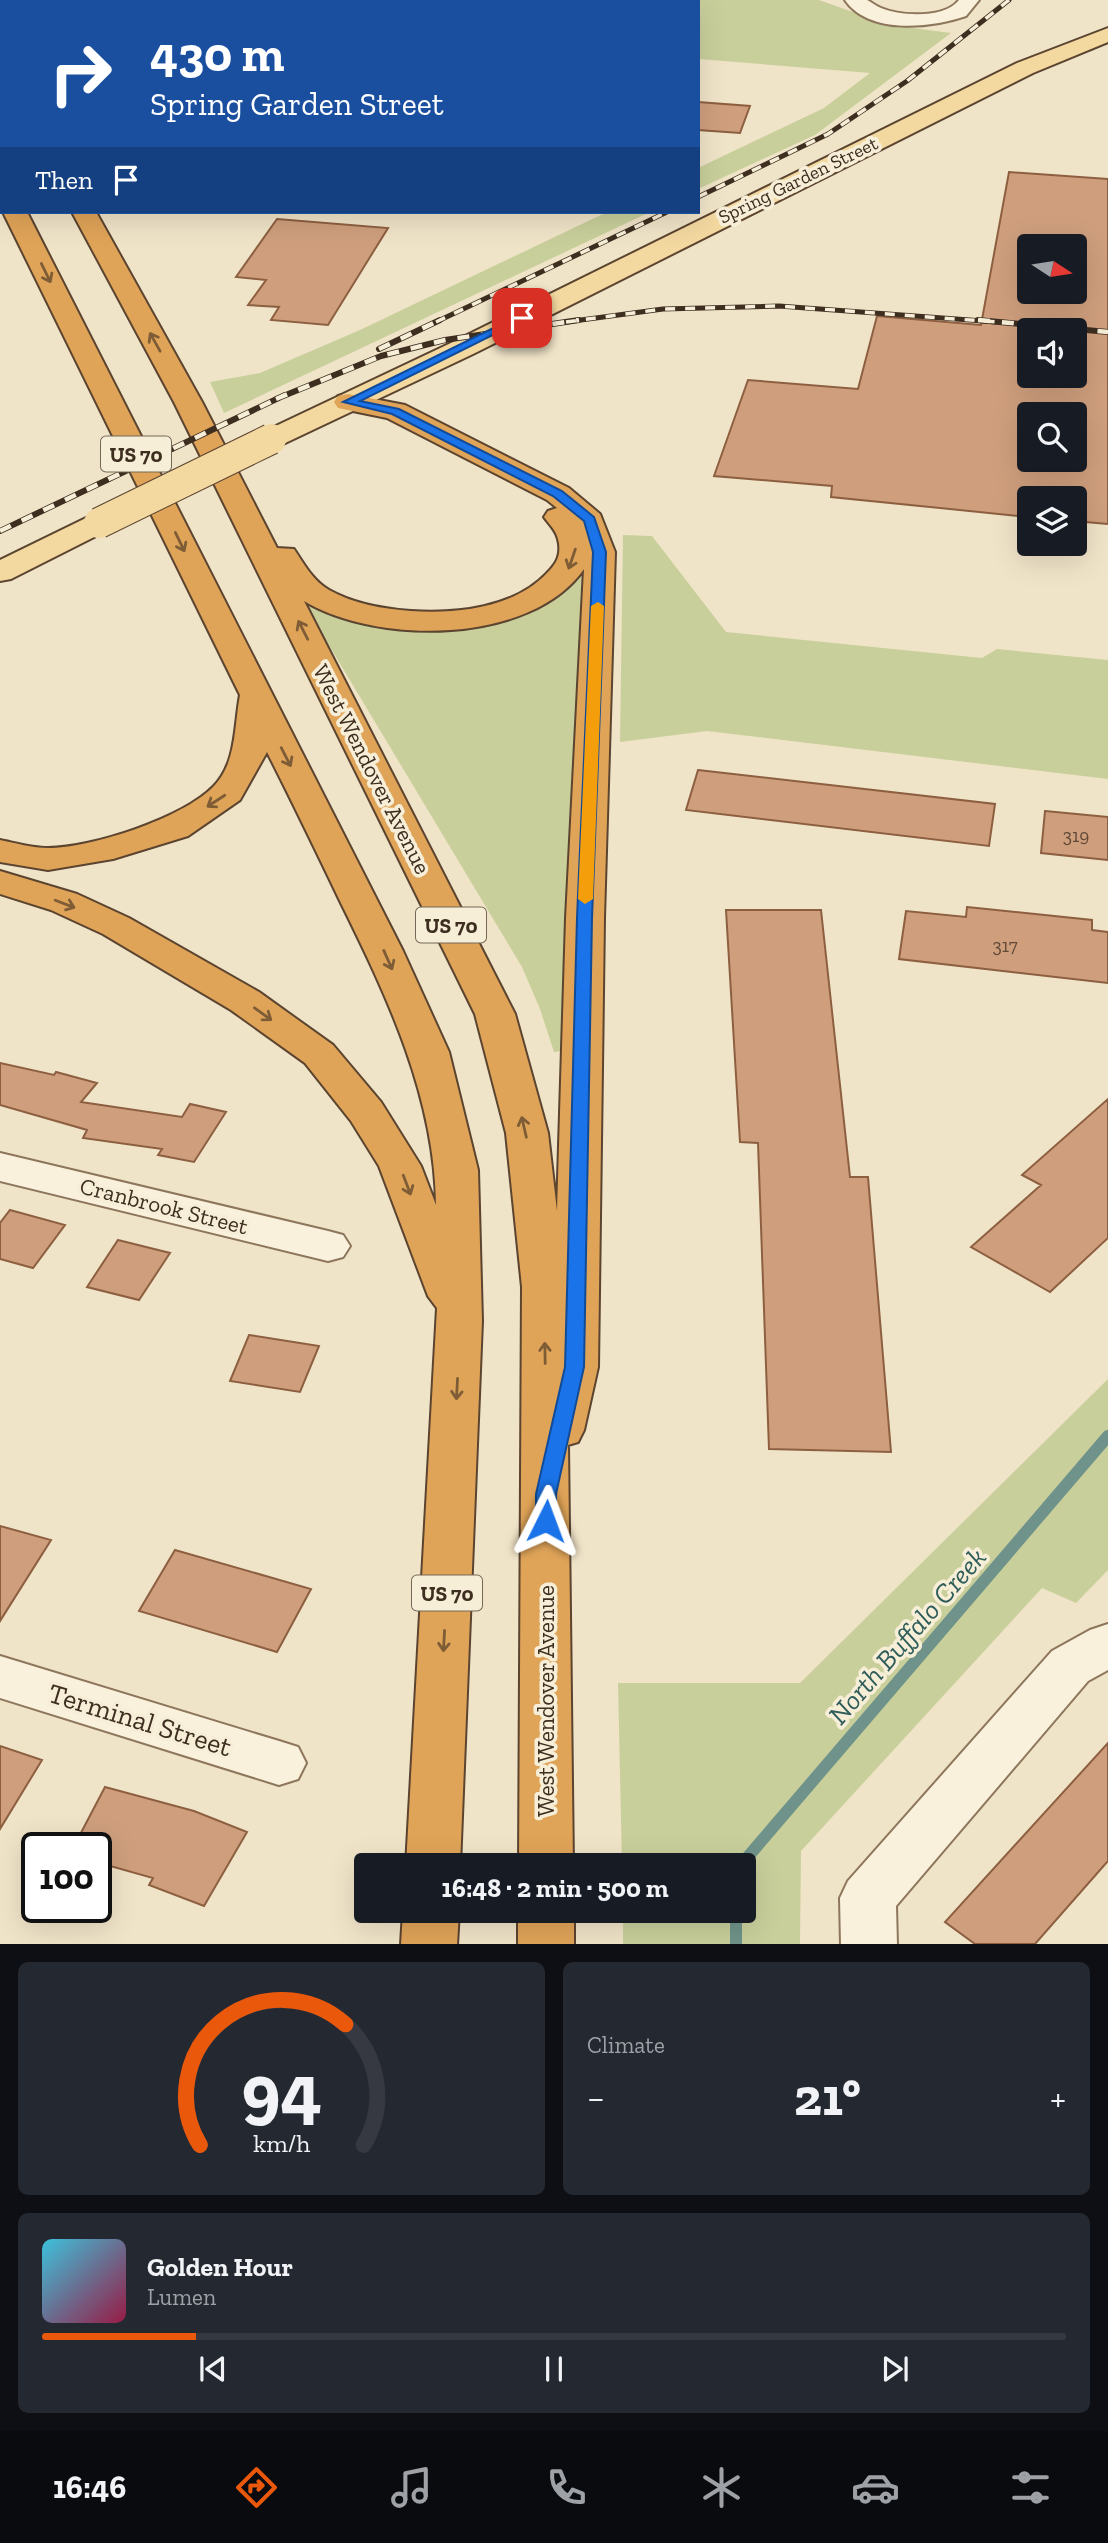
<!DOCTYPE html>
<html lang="en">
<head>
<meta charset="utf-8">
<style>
	body { margin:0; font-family:"Zilla Slab",serif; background:#242831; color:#f1f3f6; height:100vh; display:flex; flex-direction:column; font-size:26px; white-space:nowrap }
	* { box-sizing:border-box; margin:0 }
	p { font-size:23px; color:#9ea1a6 }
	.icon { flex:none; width:38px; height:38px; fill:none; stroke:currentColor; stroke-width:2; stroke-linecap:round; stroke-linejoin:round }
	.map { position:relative; height:1944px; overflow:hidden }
	.panel { display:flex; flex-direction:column; gap:18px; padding:18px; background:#0d0f14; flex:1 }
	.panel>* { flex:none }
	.banner { position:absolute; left:0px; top:0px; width:700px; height:214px; box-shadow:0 7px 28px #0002; background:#1a4fa0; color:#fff; overflow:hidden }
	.needle { width:46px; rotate:102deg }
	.buttons { position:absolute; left:1017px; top:234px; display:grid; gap:14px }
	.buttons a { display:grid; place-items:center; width:70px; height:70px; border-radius:7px; background:#171b24; box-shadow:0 7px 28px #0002; font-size:35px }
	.speed { position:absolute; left:21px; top:1832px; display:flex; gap:14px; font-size:35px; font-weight:700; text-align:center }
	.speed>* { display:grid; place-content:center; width:91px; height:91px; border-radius:50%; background:#171b24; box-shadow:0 7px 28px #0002; line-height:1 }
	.speed .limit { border:4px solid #111; border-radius:10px; background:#fff; color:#111 }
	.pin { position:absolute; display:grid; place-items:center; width:60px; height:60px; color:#fff; margin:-30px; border-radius:14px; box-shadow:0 4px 10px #0006 }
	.me { position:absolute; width:77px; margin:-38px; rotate:3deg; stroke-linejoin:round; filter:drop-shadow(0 0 5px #0008) }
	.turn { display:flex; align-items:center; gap:24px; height:147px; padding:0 35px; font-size:32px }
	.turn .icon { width:91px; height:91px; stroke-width:2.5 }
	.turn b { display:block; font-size:49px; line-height:60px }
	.then { display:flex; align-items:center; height:66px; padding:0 35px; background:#0003; gap:14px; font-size:26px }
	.big { font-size:52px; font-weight:800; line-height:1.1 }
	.panel .tile { flex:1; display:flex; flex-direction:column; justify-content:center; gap:10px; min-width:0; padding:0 24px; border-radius:10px; background:#242831 }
	.panel .dial { align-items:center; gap:0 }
	.dial svg { height:182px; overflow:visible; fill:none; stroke:#363941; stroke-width:7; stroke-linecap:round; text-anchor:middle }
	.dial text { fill:#f1f3f6; stroke:none }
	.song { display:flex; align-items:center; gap:21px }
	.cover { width:84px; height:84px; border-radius:10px; background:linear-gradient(135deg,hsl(190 70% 55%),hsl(340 70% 35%)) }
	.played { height:7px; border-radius:4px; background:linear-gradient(90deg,#ea580c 15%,#363941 15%) }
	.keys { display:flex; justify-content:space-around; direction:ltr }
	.heat { display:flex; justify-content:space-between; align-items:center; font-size:38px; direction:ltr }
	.panel .tiles { flex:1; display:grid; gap:18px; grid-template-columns:1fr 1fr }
	.tile:last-child { grid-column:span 2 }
	.trip { position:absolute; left:354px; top:1853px; width:402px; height:70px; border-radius:7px; background:#171b24; box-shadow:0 7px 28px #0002; font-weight:800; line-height:70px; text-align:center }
	.menu { display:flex; height:112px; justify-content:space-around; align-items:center; background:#090b0e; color:#9ea1a6 }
	.menu .icon { width:49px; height:49px }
	.menu .current { color:#ea580c }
	.menu b { font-size:32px; color:#f1f3f6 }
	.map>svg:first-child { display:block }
	.green { fill:#c9cf9b }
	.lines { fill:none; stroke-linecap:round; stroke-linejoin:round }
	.stream { stroke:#6f938a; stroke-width:12 }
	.building { fill:#cf9f7d; stroke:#8d5f41; stroke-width:2; fill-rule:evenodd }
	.minor-casing { stroke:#8d765c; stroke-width:4 }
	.major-casing { stroke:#5b4430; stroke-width:4 }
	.highway-casing { stroke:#5b4430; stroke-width:4 }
	.minor { fill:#faf1dc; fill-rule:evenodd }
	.major { fill:#f3d9a0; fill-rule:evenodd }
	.highway { fill:#e0a458; fill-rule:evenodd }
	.rail-far1-casing { stroke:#3d2e20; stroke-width:5 }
	.rail-casing { stroke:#3d2e20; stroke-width:6 }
	.rail-far1 { stroke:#f7eed8; stroke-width:3.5; stroke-dasharray:10; stroke-linecap:butt }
	.rail { stroke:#f7eed8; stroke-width:4.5; stroke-dasharray:12; stroke-linecap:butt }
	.major-bridge-casing { stroke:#5b4430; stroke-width:32; stroke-linecap:butt }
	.major-bridge { stroke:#f3d9a0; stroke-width:30 }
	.oneway { stroke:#7e5d36 }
	.route { fill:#1a73e8; stroke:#114b97; stroke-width:2 }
	.slow { fill:#f59e0b }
	.labels { text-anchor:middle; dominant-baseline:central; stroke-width:7; stroke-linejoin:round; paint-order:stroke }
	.far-street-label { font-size:19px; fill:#3d2e20; stroke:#f7eed8 }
	.number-label { font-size:19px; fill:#624a37 }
	.shield { fill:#f7eed8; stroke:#756857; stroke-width:2 }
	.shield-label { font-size:21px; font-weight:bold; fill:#3d2e20 }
	.street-label { font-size:23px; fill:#3d2e20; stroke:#f7eed8 }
	.near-water-label { font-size:28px; font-style:italic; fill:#2f5d5a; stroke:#f7eed8 }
	.near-street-label { font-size:28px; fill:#3d2e20; stroke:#f7eed8 }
</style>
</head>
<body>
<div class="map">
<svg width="1108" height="1945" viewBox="0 0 1108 1945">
	<rect width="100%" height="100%" fill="#f0e4c8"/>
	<path class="green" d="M695 0H819L890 25 951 33 815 135 698 189V168L824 108 870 73 698 59V2H693Z
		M607 212H650L224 413 210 382 260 373 360 330Z
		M623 535 652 536 726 632 982 658 997 649 1108 660V779L707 731 620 742Z
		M583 566 589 567 570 967 561 1051 554 1052 540 1009 522 967 300 597C321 607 342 619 365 624 431 638 546 631 583 566Z
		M1108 1379V1570L1076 1603 1042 1588 801 1851 800 1944H623V1911H744V1866L622 1865 618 1683H800Z"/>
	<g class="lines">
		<path class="stream" d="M740 1866 1108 1436
			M736 1911V1945"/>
	</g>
	<path class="building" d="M698 102 750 106 740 133 698 130Z
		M1009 172 1108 179V524L1074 521V499H1029V517L831 497 832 486 714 476 748 380 858 389 877 316 981 325ZM1029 247H1074V292H1029ZM1029 331H1074V376H1029ZM1029 415H1074V460H1029Z
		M277 219 388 228 328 325 271 320 279 307 248 305 266 280 236 277Z
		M698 770 995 804 989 846 686 810Z
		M1045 811 1108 817V860L1041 853Z
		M967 907 1092 920V930L1108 932V983L899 959 906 911 966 917Z
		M726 910H821L850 1177H868L891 1452 769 1449 758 1143 740 1142Z
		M0 1063 54 1075 56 1072 97 1083 81 1102 182 1117 190 1104 226 1112 194 1162 158 1155 162 1149 83 1138 87 1130 0 1105Z
		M1108 1099V1238L1050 1292 971 1247 1041 1185 1022 1175Z
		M10 1210 65 1225 33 1268 0 1259V1223Z
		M118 1240 170 1253 139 1300 87 1287Z
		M249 1335 319 1346 300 1392 230 1381Z
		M0 1526 51 1540 0 1621Z
		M175 1550 311 1589 277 1652 139 1611Z
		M1108 1743V1861L1035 1944H975L945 1922Z
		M0 1746 42 1760 0 1829Z
		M105 1787 194 1811 247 1832 204 1906 149 1885 153 1878 96 1862V1848H73Z"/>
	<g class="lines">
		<g class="minor-casing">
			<path id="minor" d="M287 0H308L286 2Z
				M409 0H430L408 2Z
				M845 0C851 0 861 0 867 0 871 2 876 6 881 8 900 16 945 19 959 0H979L966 16C931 28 869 35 845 0Z
				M0 1153 328 1231 343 1235 350 1246 343 1257 328 1261 0 1181Z
				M1108 1624V1670L1088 1681 896 1906 897 1945H841L840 1898 848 1881 1052 1651 1090 1630Z
				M0 1656 279 1741 298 1747 306 1763 298 1779 279 1785 0 1698Z"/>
		</g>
		<g class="major-casing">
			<path id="major" d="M1108 28V42L1033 73 473 354 281 445 271 448 261 445 257 439 261 433 453 342 1017 63Z
				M99 514 110 517 114 523 110 529 11 579 0 581V560L88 517Z"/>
		</g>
		<g class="highway-casing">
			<path id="highway" d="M0 100H2V114H0Z
				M0 174H2V191H0Z
				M3 212H27L403 951 449 1052 478 1170 482 1321 460 1866H406L437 1308 428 1296 379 1166 351 1121 305 1063 231 1010 103 934 51 910 0 894V871L77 894 129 918 259 992 333 1045 381 1102 421 1166 436 1205C435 1097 387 996 340 901 316 851 292 801 267 752L240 800 188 836 113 859 48 870 0 862V840C15 843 33 848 48 848 92 848 182 818 213 787 237 763 234 726 240 695Z
				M72 212H96L202 402 277 548 294 549C304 564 313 581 329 590 354 604 383 609 411 611 457 614 514 608 547 573 557 563 562 554 558 539 556 530 549 524 544 517L548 511 557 508 547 500 387 418 338 408 334 402 338 396 348 394 405 405 569 488 600 514 615 552 604 918 598 1367 584 1430 578 1442 568 1445 573 1866H519L522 1287 506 1133 475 1014 174 402ZM584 569 566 918 557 1211 548 1133 515 1014 304 601C377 645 531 645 584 569Z
				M403 1911H459L457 1945H401Z
				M518 1911H574V1945H518Z"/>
		</g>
		<use href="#minor" class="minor"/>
		<use href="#major" class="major"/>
		<use href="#highway" class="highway"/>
		<g class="rail-far1-casing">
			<path id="rail-far1" d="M698 197 828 134 907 81 1009 0
				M436 322 667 212
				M566 322 663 309 779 306 997 322"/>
		</g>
		<g class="rail-casing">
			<path id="rail" d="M978 320 1108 332
				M379 349 440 320
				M276 399 381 356 445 340 579 320
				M0 531 285 395"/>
		</g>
		<use href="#rail-far1" class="rail-far1"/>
		<use href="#rail" class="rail"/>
		<g class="major-bridge-casing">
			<path id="major-bridge" d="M99 523 271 439"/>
		</g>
		<use href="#major-bridge" class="major-bridge"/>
	</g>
	<defs><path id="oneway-shaft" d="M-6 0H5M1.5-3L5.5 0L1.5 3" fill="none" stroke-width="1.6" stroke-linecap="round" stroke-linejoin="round" transform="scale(1.75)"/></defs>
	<g class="oneway">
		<use href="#oneway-shaft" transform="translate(46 273) rotate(64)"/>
		<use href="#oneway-shaft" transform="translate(155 342) rotate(-119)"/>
		<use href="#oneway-shaft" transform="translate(180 542) rotate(64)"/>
		<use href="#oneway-shaft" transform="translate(572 559) rotate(109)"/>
		<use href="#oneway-shaft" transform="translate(303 630) rotate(-117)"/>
		<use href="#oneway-shaft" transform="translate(286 757) rotate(63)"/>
		<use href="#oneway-shaft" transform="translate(216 801) rotate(147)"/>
		<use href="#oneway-shaft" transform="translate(65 904) rotate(21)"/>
		<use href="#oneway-shaft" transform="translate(388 960) rotate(66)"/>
		<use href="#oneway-shaft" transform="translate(263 1014) rotate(36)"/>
		<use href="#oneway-shaft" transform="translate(524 1127) rotate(-103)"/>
		<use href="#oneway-shaft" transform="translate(407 1185) rotate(69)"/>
		<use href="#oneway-shaft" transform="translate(545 1353) rotate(-91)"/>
		<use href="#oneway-shaft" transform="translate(457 1389) rotate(93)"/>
		<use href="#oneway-shaft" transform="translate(444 1641) rotate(93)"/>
	</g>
	<path class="route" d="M518 316 527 318 360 401 399 409 562 491 594 517 606 552 592 918 584 1367 556 1494V1521L553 1526 546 1529 539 1526 536 1521V1494L565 1367 577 918 593 552 584 521 553 496 392 414 343 402Z"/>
	<path class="slow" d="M598 602 604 606 593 899 585 904 578 899 591 606Z"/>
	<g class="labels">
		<g class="far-street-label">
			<text transform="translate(798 180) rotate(-26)">Spring Garden Street</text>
		</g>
		<g class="number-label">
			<text x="1076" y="835">319</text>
			<text x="1005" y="945">317</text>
		</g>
		<g class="shield">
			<rect x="101" y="436.5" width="70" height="35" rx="5"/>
			<rect x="416" y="907.5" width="70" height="35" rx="5"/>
			<rect x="412" y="1575.5" width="70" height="35" rx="5"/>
		</g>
		<g class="shield-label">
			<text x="136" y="454">US 70</text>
			<text x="451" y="925">US 70</text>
			<text x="447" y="1593">US 70</text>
		</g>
		<g class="street-label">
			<text transform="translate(372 769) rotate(63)">West Wendover Avenue</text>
			<text transform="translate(164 1206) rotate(14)">Cranbrook Street</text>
			<text transform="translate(546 1701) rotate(-90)">West Wendover Avenue</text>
		</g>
		<g class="near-water-label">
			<text transform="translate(907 1636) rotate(-49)">North Buffalo Creek</text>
		</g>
		<g class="near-street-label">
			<text transform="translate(140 1720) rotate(17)">Terminal Street</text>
		</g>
	</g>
</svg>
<div class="buttons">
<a><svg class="needle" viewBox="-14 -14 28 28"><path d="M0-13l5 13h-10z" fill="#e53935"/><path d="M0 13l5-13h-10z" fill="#9ea1a6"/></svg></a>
<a><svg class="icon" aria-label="sound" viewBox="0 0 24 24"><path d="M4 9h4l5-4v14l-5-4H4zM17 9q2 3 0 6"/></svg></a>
<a><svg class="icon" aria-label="search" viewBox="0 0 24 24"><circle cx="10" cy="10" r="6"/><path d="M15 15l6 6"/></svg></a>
<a><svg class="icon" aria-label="layers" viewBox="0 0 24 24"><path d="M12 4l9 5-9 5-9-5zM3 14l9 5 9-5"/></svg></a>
</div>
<div class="speed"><div class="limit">100</div></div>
<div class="pin" style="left:522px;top:318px;background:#d93025"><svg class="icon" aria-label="arrive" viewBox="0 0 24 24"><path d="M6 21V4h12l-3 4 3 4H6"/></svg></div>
<svg class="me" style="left:546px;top:1521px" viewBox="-20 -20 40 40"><path d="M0-17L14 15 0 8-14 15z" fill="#1a73e8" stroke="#fff" stroke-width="4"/></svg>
<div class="trip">16:48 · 2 min · 500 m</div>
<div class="banner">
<div class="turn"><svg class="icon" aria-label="right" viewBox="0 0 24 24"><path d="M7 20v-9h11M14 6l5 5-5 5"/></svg><div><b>430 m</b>Spring Garden Street</div></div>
<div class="then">Then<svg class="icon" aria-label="arrive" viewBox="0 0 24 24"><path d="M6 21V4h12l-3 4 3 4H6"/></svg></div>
</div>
</div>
<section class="panel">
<div class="tiles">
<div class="tile dial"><svg viewBox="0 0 100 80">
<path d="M14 69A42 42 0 1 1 86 69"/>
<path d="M14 69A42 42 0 0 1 78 16" stroke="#ea580c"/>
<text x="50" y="56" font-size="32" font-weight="700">94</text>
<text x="50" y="72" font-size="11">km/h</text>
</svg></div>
<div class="tile"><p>Climate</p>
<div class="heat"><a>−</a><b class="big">21°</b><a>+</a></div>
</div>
<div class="tile">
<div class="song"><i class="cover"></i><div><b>Golden Hour</b><p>Lumen</p></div></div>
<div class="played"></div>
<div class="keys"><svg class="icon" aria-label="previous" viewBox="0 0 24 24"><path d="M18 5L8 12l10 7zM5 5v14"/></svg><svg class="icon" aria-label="pause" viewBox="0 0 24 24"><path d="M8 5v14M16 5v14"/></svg><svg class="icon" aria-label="next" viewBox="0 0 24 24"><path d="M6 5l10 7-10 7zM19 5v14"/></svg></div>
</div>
</div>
</section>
<nav class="menu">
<b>16:46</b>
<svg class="icon current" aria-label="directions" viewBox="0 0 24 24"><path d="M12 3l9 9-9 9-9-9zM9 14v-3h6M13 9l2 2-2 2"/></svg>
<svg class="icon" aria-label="music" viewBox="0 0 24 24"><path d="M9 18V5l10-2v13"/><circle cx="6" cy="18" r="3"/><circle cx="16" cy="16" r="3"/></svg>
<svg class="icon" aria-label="phone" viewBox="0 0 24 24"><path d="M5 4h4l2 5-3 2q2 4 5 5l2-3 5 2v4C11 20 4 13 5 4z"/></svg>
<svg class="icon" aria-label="climate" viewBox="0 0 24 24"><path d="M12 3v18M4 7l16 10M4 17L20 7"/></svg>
<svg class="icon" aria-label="car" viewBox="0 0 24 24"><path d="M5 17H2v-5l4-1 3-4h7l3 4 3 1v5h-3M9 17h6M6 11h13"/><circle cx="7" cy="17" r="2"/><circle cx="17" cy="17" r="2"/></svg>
<svg class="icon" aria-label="filters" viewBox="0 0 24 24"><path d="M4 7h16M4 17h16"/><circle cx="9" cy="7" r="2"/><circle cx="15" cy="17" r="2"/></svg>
</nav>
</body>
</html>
